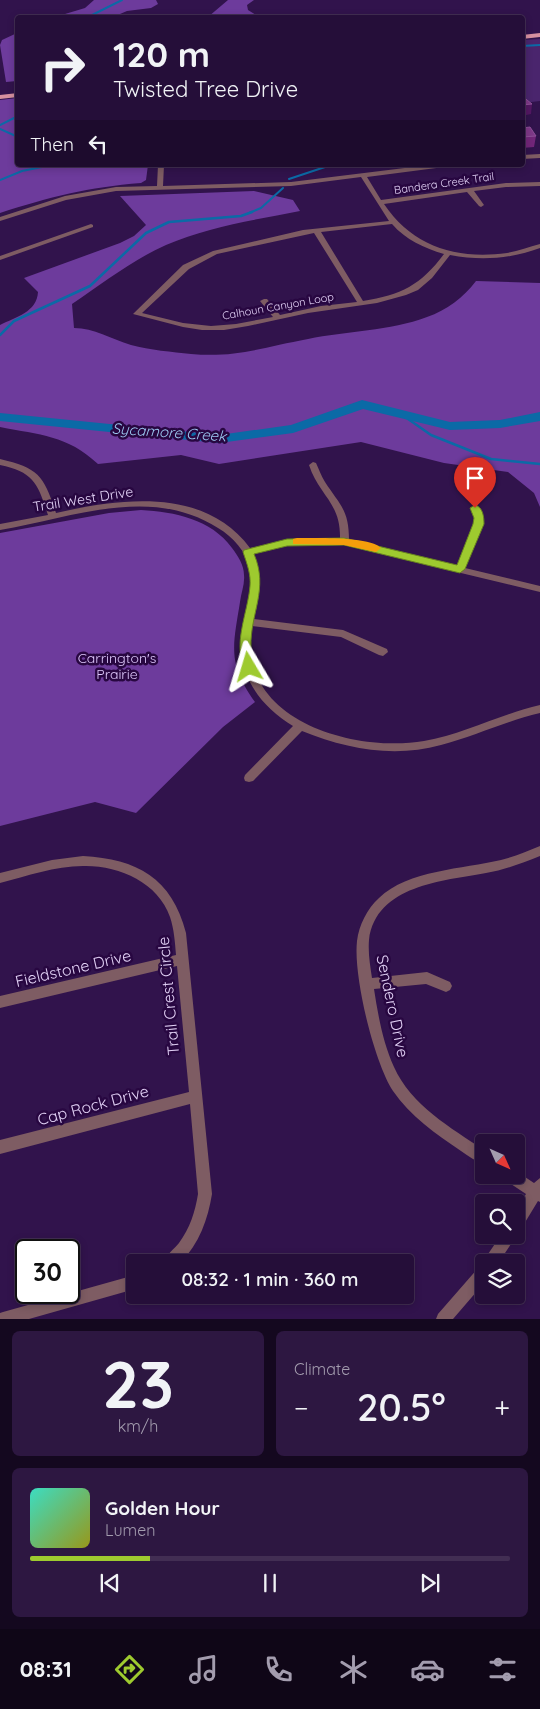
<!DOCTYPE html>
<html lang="en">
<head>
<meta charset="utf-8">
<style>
	body { margin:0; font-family:Quicksand,sans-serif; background:#2d1741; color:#f1f3f6; height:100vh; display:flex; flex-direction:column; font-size:19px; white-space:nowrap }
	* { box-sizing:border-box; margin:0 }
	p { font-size:16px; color:#a39cae }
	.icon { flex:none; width:28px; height:28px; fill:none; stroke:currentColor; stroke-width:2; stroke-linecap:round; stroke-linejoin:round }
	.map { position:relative; height:1319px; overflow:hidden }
	.details { display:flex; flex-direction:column; gap:12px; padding:12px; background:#14081f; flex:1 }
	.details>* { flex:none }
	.banner { position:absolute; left:15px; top:15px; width:510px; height:152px; border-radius:5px; box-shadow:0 2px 8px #0003,0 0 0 1px #422e53; background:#250e39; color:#f1f3f6; overflow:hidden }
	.needle { width:32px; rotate:135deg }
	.controls { position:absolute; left:475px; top:1134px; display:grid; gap:10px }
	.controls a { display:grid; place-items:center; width:50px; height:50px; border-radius:5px; background:#250e39; box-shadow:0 2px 8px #0003,0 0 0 1px #422e53; font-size:25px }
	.speed { position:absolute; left:15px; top:1239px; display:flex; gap:10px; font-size:25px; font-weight:700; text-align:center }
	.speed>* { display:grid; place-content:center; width:65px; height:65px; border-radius:50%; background:#250e39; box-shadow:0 2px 8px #0003,0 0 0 1px #422e53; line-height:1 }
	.speed .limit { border:2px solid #111; border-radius:8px; background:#fff; color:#111 }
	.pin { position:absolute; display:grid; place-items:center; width:42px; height:42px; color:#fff; margin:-51px -21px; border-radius:50% 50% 50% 0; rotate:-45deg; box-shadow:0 0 5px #0007 }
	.pin .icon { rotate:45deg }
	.me { position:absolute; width:55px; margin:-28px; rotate:353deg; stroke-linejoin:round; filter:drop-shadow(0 0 4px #0008) }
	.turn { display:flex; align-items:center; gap:18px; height:105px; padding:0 15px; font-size:22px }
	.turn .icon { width:65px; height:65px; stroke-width:2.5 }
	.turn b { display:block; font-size:35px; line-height:42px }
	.then { display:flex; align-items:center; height:48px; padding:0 15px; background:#0003; gap:10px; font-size:19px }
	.big { font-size:38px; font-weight:600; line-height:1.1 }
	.details .widget { flex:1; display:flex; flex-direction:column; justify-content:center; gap:8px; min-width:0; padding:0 18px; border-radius:8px; background:#2d1741 }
	.details .dial { align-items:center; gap:0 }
	.dial b { font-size:65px; line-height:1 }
	.song { display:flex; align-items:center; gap:15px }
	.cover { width:60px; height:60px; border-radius:8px; background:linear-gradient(135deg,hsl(170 70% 55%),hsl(60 70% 35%)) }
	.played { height:5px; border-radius:2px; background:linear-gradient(90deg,#9eca2f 25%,#422e53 25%) }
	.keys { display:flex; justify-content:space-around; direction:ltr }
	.heat { display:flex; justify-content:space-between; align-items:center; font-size:28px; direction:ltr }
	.details .tiles { flex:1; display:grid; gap:12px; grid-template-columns:1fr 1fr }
	.widget:last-child { grid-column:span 2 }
	.trip { position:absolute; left:126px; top:1254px; width:288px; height:50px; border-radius:5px; background:#250e39; box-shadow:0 2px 8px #0003,0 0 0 1px #422e53; font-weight:600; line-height:50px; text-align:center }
	.dock { display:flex; height:80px; justify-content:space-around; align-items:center; background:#0f0617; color:#a39cae }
	.dock .icon { width:35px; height:35px }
	.dock .on { color:#9eca2f }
	.dock b { font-size:22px; color:#f1f3f6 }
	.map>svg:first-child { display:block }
	.green { fill:#4a256d }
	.forest { fill:#6d3b9c }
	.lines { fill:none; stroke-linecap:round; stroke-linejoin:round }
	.stream-far1 { stroke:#0b6aa6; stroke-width:2 }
	.stream { stroke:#0b6aa6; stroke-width:2.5 }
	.river { fill:#0b6aa6; fill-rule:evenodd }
	.minor { fill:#7e5c63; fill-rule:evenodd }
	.major { fill:#d690a0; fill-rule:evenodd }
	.wall { fill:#722679 }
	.shaded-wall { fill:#531762 }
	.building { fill:#7e3887; stroke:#8e5098 }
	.route { fill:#9eca2f; stroke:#67831f }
	.slow { fill:#f59e0b }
	.labels { text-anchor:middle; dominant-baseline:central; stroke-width:5; stroke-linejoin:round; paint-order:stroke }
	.far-street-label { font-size:11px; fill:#e2d2f6; stroke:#280741 }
	.street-label { font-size:14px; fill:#e2d2f6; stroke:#280741 }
	.park-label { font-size:14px; fill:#dfc9fc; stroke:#280741 }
	.water-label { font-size:15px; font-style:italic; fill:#9dcaf2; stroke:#280741 }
	.near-street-label { font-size:16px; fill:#e2d2f6; stroke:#280741 }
</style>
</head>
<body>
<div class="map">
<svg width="540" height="1319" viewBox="0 0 540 1319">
	<rect width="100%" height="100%" fill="#31134c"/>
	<path class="green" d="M540 39V101L523 103 522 40Z"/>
	<path class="forest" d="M94 0H156L158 4 151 8 127 11 113 17H55L85 8Z
		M228 0H254L247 5 248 10 259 17H208Z
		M17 33V81L6 82 0 45 2 40Z
		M17 98 18 165H148L146 180 141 183C89 187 49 197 0 213V100Z
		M254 191 293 200 300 211C254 220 208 227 166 245 132 260 102 284 72 304L74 328C94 328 111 339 131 345 150 350 172 352 191 354 237 358 264 347 308 339 346 331 390 331 427 317 447 310 463 298 476 281L540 283V507L534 493 508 472 444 463 361 442 219 464 181 455 98 464C67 435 40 435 0 427V325C16 317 37 312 38 292L24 278 120 243 134 236 146 225 120 196Z
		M141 510C175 512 211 519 232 548 238 556 244 565 244 575 245 584 241 593 240 602 233 646 227 663 255 702L223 727 136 813 95 802 0 826V533L109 513Z"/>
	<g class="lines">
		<path class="stream-far1" d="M86 18 122 0
			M522 46 540 45
			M0 125 18 116
			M0 129 18 137
			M289 179 331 165
			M0 180 22 171 52 165
			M249 213 261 208 283 188"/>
		<path class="stream" d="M0 335 14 321 90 286 146 233 169 222 241 216 252 212
			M398 412 431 435 491 459 540 464"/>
		<path class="river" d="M362 400 450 422 500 420 540 412V421L500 428 450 430 363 409 293 433 219 443 0 421V413L219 435 291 425Z"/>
		<path class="minor" d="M540 154V158L522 159V155Z
			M158 165H164L163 186 291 182 429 165H447L444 167 367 177 381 200 506 183 540 182V186L506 187 474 191 484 205 481 207 479 206 467 192 384 204C412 246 456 260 507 253 518 251 529 247 540 244V248C510 259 481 261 450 255L432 278 418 290 406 295 377 303 308 313 248 326 224 330H202L183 327 133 314 183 265 213 251 303 230 389 221 361 177 291 186 116 191 66 200 0 221V217L65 196 116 187 157 186ZM392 224C406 240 424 248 444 254 421 285 401 295 363 301L321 232ZM314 233 357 302 321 306 280 315 267 299H264L260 301 273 317 236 324 211 326 183 323 142 313 189 269 217 254Z
			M91 224 93 225V227L0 260V256Z
			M0 459C39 468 44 476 56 513 121 498 205 487 250 548L287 540 340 539C341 502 319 496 309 465L313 462 316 463C319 469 321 476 325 482 340 505 349 510 349 540L457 566 473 524 475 518 471 508 475 505 478 506 483 518V524L465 568 540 586V592L344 545 287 546 254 554C263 579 260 594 254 619L343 630 387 649 388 652 383 656 379 655 341 637 252 626C235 719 352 753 424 741 464 734 501 714 540 705V713C506 721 475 736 441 745 394 758 346 749 302 731L253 781 249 782 245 781 244 778 245 775 293 726C262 707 240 679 240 640 243 617 255 593 250 569 246 551 233 537 218 528 151 485 71 518 0 530V524L48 515C38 484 34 472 0 465Z
			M540 846V856C522 863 505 870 486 873 443 881 376 885 369 940 368 953 370 965 372 978L427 972 450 982 452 986 450 990 446 992 426 984 374 989C378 1015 383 1043 394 1067 411 1105 451 1128 484 1150V1165C476 1161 468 1156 461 1151 436 1134 410 1116 393 1091 374 1062 353 976 357 941 359 925 367 909 379 898 408 870 463 869 501 860 514 857 527 851 540 846Z
			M83 856C137 859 172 878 186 933L212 1194C208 1219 199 1244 181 1262H164C167 1254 174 1249 179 1243 190 1228 195 1212 198 1194L190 1104 0 1154V1140L189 1092 177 966 0 1008V996L176 955C175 942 174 929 170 917 158 882 118 865 83 866 55 866 27 876 0 883V873L52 860Z
			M516 1171 534 1183 540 1178V1202L538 1201 521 1229 516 1231V1211L526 1194 505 1180 503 1175H516Z
			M516 1233 517 1235 499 1262H484L486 1257 501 1235H516Z
			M484 1265V1283L453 1319H436L438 1314 479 1267Z
			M135 1275V1289L29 1319H0V1313L3 1312Z"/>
		<path class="major" d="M540 33V37L522 39V35Z
			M18 93V97L0 99V95Z"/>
	</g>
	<path class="wall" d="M522 128 536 136 534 147 522 148Z"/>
	<path class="shaded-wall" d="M532 104 531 114 522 116V105Z"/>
	<path class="building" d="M522 96 532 104 522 105Z
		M530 127 536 136 522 137V128Z"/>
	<path class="route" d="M475 505C483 507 484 517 484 524L465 569 460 573 344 545 287 546 254 554C269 589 250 613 251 647 251 654 253 661 254 667L253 670H245C232 645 248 612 250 586 251 574 247 564 243 552L244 550 287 539 344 538 457 565 473 524 474 518 470 508Z"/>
	<path class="slow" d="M297 538C314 538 370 536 381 548L376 552 344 545 293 544V539Z"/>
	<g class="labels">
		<g class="far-street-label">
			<text transform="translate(444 183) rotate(-8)">Bandera Creek Trail</text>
			<text transform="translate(278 306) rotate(-10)">Calhoun Canyon Loop</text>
		</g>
		<g class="street-label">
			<text transform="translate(83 499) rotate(-9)">Trail West Drive</text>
		</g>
		<g class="park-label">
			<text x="117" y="658">Carrington's<tspan x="117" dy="16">Prairie</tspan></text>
		</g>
		<g class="water-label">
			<text transform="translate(169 432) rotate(4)">Sycamore Creek</text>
		</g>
		<g class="near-street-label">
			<text transform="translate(73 968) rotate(-13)">Fieldstone Drive</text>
			<text transform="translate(168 996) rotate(-95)">Trail Crest Circle</text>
			<text transform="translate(393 1006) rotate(78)">Sendero Drive</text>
			<text transform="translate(93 1105) rotate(-15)">Cap Rock Drive</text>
		</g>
	</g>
</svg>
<div class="controls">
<a><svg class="needle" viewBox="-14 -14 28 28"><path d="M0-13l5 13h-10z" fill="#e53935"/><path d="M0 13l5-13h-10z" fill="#a39cae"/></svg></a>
<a><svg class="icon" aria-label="search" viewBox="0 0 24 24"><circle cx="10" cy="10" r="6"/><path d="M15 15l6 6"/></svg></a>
<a><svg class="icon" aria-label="layers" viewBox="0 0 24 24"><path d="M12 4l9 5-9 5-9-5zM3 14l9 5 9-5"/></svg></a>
</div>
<div class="speed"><div class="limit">30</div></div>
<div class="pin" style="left:475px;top:508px;background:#d93025"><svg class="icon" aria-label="arrive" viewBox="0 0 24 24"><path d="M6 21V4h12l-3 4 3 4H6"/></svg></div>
<svg class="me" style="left:249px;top:667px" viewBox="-20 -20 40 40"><path d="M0-17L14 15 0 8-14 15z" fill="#9eca2f" stroke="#fff" stroke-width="4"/></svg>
<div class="trip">08:32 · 1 min · 360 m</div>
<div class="banner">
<div class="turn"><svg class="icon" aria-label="right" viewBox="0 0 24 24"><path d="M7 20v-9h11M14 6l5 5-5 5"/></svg><div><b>120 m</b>Twisted Tree Drive</div></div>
<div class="then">Then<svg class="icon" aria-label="left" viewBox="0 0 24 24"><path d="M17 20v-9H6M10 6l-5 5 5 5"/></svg></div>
</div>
</div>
<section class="details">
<div class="tiles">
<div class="widget dial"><b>23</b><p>km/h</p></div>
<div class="widget"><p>Climate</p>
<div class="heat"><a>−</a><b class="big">20.5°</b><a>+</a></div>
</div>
<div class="widget">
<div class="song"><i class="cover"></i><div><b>Golden Hour</b><p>Lumen</p></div></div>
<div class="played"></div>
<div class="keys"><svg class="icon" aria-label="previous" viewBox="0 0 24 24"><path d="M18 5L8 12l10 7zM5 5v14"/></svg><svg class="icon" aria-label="pause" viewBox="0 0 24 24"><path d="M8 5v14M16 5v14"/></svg><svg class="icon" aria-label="next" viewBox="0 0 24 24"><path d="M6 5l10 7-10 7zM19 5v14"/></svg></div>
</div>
</div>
</section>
<nav class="dock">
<b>08:31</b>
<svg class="icon on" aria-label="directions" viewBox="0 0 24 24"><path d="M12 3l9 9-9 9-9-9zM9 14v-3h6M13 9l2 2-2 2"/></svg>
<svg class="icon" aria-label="music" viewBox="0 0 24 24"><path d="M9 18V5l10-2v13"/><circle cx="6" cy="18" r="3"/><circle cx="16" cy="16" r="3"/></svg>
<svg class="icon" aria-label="phone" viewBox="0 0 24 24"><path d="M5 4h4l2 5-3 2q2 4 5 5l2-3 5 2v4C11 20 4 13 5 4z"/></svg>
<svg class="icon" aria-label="climate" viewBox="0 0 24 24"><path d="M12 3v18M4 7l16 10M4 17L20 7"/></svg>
<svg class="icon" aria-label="car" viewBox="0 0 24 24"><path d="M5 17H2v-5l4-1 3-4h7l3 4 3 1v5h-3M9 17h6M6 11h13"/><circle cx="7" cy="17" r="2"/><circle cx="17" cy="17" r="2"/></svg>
<svg class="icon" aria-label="filters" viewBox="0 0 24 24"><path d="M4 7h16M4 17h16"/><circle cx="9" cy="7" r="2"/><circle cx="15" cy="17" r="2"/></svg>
</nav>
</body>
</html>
